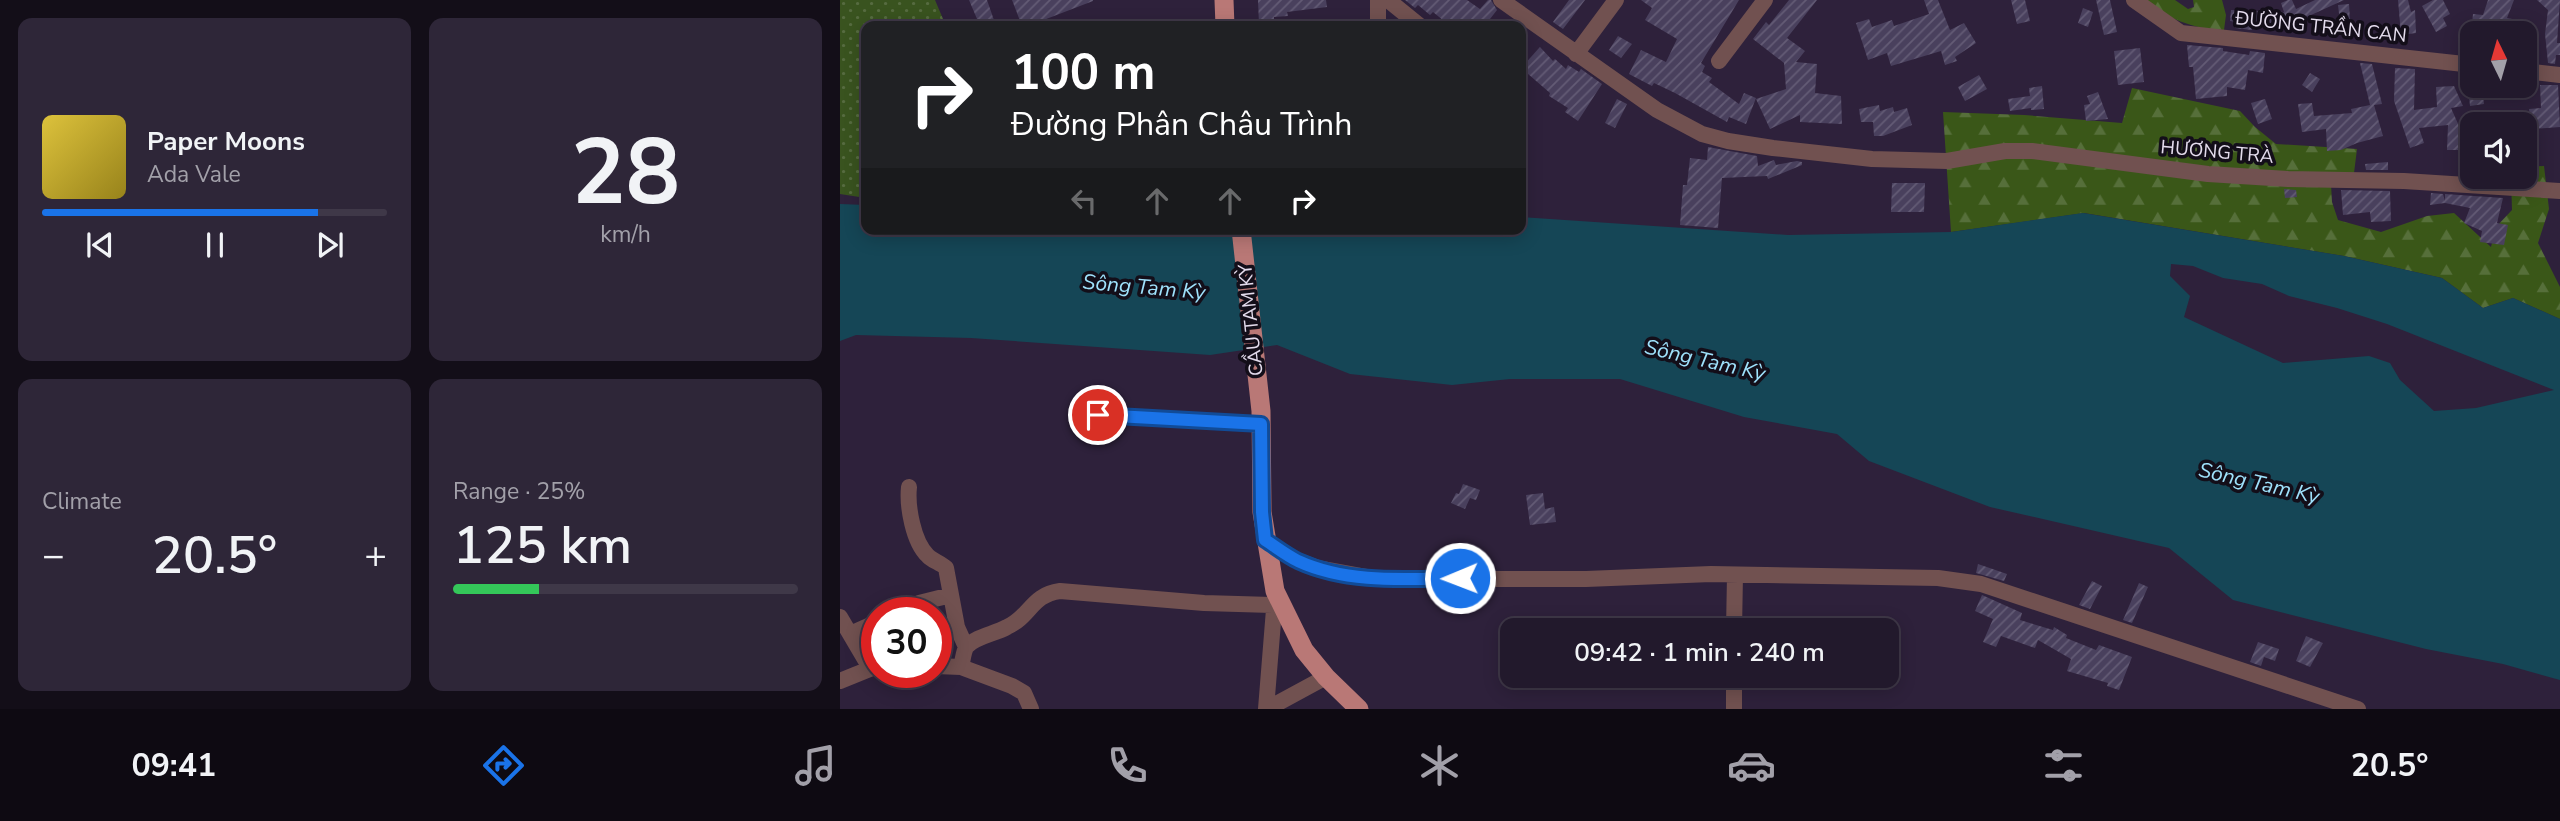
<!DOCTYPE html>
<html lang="en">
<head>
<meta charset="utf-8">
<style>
	body { margin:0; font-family:"Nunito Sans",sans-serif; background:#2e2638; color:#f1f3f6; height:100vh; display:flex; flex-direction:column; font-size:26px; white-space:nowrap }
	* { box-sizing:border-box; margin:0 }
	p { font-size:23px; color:#a2a0a9 }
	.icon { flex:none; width:38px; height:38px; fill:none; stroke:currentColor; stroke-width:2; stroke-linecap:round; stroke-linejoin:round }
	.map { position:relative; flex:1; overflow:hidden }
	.side { display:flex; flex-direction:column; gap:18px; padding:18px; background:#130e18; width:840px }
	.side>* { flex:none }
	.guide { position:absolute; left:21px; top:21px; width:665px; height:214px; border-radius:14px; box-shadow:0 4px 18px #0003,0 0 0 2px #3f3848; background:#202124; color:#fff; overflow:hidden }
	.needle { width:46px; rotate:355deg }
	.buttons { position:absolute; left:1620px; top:21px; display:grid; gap:14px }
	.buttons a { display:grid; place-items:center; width:77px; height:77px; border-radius:14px; background:#22192c; box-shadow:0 4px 18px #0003,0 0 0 2px #3f3848; font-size:35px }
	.speed { position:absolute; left:21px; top:597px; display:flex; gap:14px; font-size:35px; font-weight:700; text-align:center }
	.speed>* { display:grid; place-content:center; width:91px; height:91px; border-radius:50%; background:#22192c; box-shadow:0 4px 18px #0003,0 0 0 2px #3f3848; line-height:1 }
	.speed .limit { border:10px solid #d22; background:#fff; color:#111 }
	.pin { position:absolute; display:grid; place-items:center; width:60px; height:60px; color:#fff; margin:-30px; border:4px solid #fff; border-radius:50%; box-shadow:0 2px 7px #0007 }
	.me { position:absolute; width:77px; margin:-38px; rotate:269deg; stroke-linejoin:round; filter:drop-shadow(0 0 5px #0008) }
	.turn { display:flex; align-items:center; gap:24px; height:147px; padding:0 35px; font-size:32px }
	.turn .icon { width:91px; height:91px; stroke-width:2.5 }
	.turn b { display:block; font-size:49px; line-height:60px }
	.lanes { display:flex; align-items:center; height:66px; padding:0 35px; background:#0003; justify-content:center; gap:35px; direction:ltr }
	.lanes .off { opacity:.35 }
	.big { font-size:52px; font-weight:600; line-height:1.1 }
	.side .tile { flex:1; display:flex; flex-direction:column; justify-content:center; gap:10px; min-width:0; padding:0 24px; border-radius:14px; background:#2e2638 }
	.side .dial { align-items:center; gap:0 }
	.dial b { font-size:91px; line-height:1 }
	.song { display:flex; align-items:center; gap:21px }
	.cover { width:84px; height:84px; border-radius:10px; background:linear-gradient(135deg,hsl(50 70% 55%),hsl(50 70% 35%)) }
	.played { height:7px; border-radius:4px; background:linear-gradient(90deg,#1a73e8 80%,#3f3848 80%) }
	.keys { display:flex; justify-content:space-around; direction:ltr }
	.heat { display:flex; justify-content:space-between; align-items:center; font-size:38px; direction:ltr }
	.charge { height:10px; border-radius:5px; background:linear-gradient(90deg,#34c759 25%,#3f3848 0) }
	.side .tiles { flex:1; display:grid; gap:18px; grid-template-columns:repeat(2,1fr) }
	.trip { position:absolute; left:660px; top:618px; width:399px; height:70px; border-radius:14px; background:#22192c; box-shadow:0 4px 18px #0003,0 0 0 2px #3f3848; font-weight:600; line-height:70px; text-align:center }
	.dock { display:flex; height:112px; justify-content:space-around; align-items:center; background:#0e0a12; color:#a2a0a9 }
	.dock .icon { width:49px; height:49px }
	.dock .selected { color:#1a73e8 }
	.dock b { font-size:32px; color:#f1f3f6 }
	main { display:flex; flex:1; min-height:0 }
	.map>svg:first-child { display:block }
	.forest { fill:url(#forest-firs) }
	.garden { fill:url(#garden-dots) }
	.water { fill:#154656; fill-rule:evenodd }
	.building { fill:url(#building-hatch) }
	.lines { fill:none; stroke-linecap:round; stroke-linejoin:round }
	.minor { stroke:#715150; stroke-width:16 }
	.primary { stroke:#b97876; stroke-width:19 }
	.route-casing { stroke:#114b97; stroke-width:18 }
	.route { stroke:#1a73e8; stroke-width:12 }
	.labels { text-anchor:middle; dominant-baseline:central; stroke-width:7; stroke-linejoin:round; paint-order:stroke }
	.street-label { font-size:19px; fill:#e4dced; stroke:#130e19 }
	.water-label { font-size:21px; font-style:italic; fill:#9fe2fc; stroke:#130e19 }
</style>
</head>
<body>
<main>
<section class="side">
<div class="tiles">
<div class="tile">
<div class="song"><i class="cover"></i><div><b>Paper Moons</b><p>Ada Vale</p></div></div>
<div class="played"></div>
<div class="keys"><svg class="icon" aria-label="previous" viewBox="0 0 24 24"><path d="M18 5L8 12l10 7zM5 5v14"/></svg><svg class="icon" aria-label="pause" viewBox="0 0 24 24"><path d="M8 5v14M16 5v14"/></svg><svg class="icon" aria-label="next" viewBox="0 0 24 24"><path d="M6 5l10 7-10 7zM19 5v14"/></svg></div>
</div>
<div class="tile dial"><b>28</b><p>km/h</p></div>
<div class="tile"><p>Climate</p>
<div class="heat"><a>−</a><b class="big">20.5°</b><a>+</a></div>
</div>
<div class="tile"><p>Range · 25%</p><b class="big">125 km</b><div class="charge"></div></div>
</div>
</section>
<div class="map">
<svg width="1720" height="709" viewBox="0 0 1720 709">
	<defs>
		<pattern id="forest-firs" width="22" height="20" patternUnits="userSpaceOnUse" patternTransform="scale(1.75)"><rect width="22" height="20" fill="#3a5718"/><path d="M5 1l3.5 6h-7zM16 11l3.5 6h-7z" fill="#566f3a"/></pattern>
		<pattern id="garden-dots" width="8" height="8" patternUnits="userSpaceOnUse" patternTransform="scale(1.75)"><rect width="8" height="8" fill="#39531f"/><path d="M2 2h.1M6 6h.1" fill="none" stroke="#566b40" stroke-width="1.8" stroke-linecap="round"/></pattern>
		<pattern id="building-hatch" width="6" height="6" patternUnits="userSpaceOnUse" patternTransform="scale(1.75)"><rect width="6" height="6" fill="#49405d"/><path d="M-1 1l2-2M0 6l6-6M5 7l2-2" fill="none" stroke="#635b75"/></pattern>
	</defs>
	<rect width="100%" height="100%" fill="#2e213b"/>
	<path class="forest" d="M1301 0H1335L1348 9 1354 7 1353 0H1382L1386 15 1384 30C1354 30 1326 17 1301 0Z
		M1292 88 1400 111 1415 127 1436 144 1517 149 1513 181 1491 184 1492 202 1498 220 1541 232 1587 216 1614 213 1651 247 1656 227 1672 210 1671 177H1685V167L1704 166 1709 209 1698 243 1720 287V319L1673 298 1643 308 1602 278 1504 256 1244 213 1111 232 1103 112 1184 115 1282 123Z"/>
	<path class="garden" d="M0 0H95L106 26H26V198L0 194Z"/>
	<path class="water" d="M0 204 26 205V229H681V217L948 235 1111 232 1243 213 1504 256 1602 278 1643 308 1673 298 1720 319V680L1663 664 1586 649 1393 600 1329 548 1150 507 1029 461 997 434 904 417 780 379H670L612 385 510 374 437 345 370 355 131 338 16 335 0 341ZM1331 264 1353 266 1383 278 1422 284 1449 296 1497 308 1547 324 1714 390 1636 408 1594 411 1560 380 1550 363 1529 356 1443 363 1344 317 1350 296 1330 276Z"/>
	<path class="building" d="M129 0H147L156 26H140Z
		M172 0H253V1L188 26H182Z
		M418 0H486L487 7 447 12 448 16 434 17V25H419Z
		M565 0H627L640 9 648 0H651L657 10 650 19 660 26H610L593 12 590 15 578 5 575 8Z
		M729 0H745L723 29 713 22Z
		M801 0H899L861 63 865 66 862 72 872 78 869 82 899 104 904 93 916 98 906 124 889 117 887 122 835 93 814 83 812 86 789 74 801 50 826 62 837 39 805 20 812 8Z
		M949 0H977L947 38 965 51 956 62 977 64 975 93 1001 96 1002 124 960 122V115L930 129 916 99 946 89 944 63 913 39 926 22 929 25Z
		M1084 0H1098L1110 30 1124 23 1136 43 1115 57 1117 61 1105 65 1101 51 1051 66 1047 53 1028 60 1016 23 1029 19 1032 27 1052 20 1054 26 1089 14Z
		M1171 0H1185L1190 21 1177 24Z
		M1256 0H1270L1277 32 1264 35Z
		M1448 0H1452L1456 9 1475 0H1504L1460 20 1461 23 1451 28 1448 21 1431 25 1412 24V30L1395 28 1396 22 1390 21 1391 10 1444 12 1441 3Z
		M1558 0H1568L1571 12 1575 10 1576 33 1561 35Z
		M1593 0H1603L1610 14 1603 18 1607 26 1596 32 1582 6Z
		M1648 0H1674L1667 18 1677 20 1675 33H1658L1650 32 1652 27 1632 24 1633 14 1643 15Z
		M1697 0H1720L1717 43H1720V55H1716L1715 64 1708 63 1705 34 1708 10Z
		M1509 4 1510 20 1500 22 1498 5Z
		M1243 8 1253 12 1248 27 1238 23Z
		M778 36 792 44 781 58 769 50Z
		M1347 45 1383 48V51L1409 55 1410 51 1425 53 1423 73 1408 70 1405 90 1387 87V96L1356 99 1353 67H1349Z
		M700 47 713 61 715 59 726 69 728 65 739 72 741 69 762 84 738 121 725 112 728 108 709 96 710 93 681 68Z
		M1300 48 1304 82 1278 85 1274 51Z
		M1520 63 1532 64 1542 104 1534 105 1543 136 1517 143 1501 150 1487 151 1486 129 1462 132 1458 104 1472 103 1474 116 1512 113 1511 109 1530 105Z
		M1555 68 1575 69 1574 110 1597 107 1596 87 1614 86 1623 106 1611 108 1619 126 1618 150H1607L1608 125 1579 128 1584 143 1570 148 1554 101Z
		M1470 73 1480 79 1472 92 1462 85Z
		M1139 75 1147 89 1125 101 1118 87Z
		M1700 85H1718L1720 127 1691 129 1689 109 1701 108Z
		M1202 86 1204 109 1191 110V108L1170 111 1168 99 1190 96 1189 88Z
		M1628 86H1642L1644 104 1630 106Z
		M1258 92 1268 119 1246 121 1244 105 1250 104 1247 96Z
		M777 99 787 104 775 128 765 123Z
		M1425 99 1432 119 1418 124 1411 103Z
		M1039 105 1040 111 1053 107 1054 112 1067 108 1072 125 1043 136H1034L1033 122H1021L1019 109Z
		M868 147 917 156 918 166 934 160 936 165 957 161 962 162V165L928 179 927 176 882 178 878 228 840 225 843 185H847L850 158 867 160Z
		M1548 162V170H1526L1525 164Z
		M1052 183H1085L1084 212H1051Z
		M1444 189 1456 190 1457 197 1445 198Z
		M1501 190 1550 191 1551 221 1531 222 1530 212 1503 215Z
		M1591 193 1603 194 1605 201V194L1663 198 1657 223 1668 225 1664 245 1640 242 1642 231 1624 223 1630 208 1605 203 1590 205Z
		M623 484 640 490 636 500 630 498 625 509 611 503 616 493 619 494Z
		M703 493 705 509 714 507 716 522 690 525 686 495Z
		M1138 564 1167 574 1164 581 1136 573Z
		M1252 581 1262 586 1250 609 1239 605Z
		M1299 583 1308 587 1292 623 1283 620Z
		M1142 595 1182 613 1180 620 1213 630 1214 627 1227 635 1226 638 1256 650 1259 645 1292 657 1279 690 1267 686 1268 683 1227 671 1231 659 1198 640 1195 648 1161 636 1156 647 1143 642 1153 619 1135 611Z
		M1466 636 1483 643 1470 667 1456 661Z
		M1418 642 1439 649 1435 661 1424 657 1421 666 1410 662Z"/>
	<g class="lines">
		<path class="minor" d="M548 0 580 26
			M661 0 817 110 862 134 888 141 933 148 1032 159 1107 161 1165 151H1192L1368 174 1448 179 1564 181 1720 191
			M1294 0 1341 33 1633 65
			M538 26V0
			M736 54 776 0
			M879 61 925 0
			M1685 71 1720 75
			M258 415 421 424
			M69 487C67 506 73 542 88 556 93 561 101 563 106 568L117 627 126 647
			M425 540 456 560 478 568 538 579H746L871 574 1098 578 1141 584 1518 709
			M59 612 79 603 111 595
			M0 617 30 668
			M894 630 895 575
			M10 634 37 622
			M96 666 121 667 172 686 184 693 191 709
			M121 667C123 661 123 651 127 646 137 636 155 634 167 627 191 616 191 595 220 591L364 603 434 605
			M0 681 37 666
			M426 709 435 597
			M427 709 486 677
			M894 709V676"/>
		<path class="primary" d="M384 0 385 26
			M401 229 421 411 422 512 435 591 464 650 486 677 519 709"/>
	</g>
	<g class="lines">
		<g class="route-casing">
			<path id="route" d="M258 415 421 424 422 512 425 540C436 547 446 555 458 561 508 584 566 579 620 578"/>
		</g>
		<use href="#route" class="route"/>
	</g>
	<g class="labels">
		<g class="street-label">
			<text transform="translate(1481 27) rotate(6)">ĐƯỜNG TRẦN CAN</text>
			<text transform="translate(1377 152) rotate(5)">HƯƠNG TRÀ</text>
			<text transform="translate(411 320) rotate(-96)">CẦU TAM KỲ</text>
		</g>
		<g class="water-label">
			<text transform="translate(304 287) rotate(5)">Sông Tam Kỳ</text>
			<text transform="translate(865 360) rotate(13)">Sông Tam Kỳ</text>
			<text transform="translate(1419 483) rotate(13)">Sông Tam Kỳ</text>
		</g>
	</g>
</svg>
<div class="buttons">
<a><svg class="needle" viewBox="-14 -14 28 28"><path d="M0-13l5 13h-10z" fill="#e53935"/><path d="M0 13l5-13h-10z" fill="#a2a0a9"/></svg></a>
<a><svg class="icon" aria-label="sound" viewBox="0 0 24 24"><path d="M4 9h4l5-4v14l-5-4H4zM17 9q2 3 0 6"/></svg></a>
</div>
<div class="speed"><div class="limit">30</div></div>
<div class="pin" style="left:258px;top:415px;background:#d93025"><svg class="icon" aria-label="arrive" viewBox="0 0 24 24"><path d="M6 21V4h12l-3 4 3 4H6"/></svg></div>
<svg class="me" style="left:620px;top:578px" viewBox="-20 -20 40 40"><circle r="17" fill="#1a73e8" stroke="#fff" stroke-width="3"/><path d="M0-11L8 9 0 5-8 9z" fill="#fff"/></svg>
<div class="trip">09:42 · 1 min · 240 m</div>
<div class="guide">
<div class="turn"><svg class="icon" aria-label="right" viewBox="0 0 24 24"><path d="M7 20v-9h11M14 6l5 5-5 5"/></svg><div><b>100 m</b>Đường Phân Châu Trình</div></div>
<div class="lanes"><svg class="icon off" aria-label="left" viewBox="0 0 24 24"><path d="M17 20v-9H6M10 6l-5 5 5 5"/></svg><svg class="icon off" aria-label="ahead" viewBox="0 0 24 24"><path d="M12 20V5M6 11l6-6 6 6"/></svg><svg class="icon off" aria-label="ahead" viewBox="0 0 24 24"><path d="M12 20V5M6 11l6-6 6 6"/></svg><svg class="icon" aria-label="right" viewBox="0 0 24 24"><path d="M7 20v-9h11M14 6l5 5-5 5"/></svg></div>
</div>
</div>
</main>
<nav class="dock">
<b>09:41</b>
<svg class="icon selected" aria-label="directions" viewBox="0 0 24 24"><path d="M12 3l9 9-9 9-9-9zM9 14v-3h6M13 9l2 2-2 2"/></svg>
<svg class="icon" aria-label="music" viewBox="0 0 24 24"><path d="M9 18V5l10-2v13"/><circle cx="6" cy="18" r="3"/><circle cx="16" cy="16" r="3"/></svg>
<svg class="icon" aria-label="phone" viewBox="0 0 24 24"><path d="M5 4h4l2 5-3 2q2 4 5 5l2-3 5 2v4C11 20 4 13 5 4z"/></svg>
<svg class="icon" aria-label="climate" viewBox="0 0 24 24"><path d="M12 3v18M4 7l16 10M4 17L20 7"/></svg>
<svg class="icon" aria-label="car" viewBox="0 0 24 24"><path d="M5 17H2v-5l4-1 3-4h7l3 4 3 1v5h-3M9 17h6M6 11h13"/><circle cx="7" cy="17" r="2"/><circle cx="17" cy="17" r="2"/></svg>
<svg class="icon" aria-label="filters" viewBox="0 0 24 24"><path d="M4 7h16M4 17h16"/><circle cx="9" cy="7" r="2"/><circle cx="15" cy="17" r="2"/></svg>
<b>20.5°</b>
</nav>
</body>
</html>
